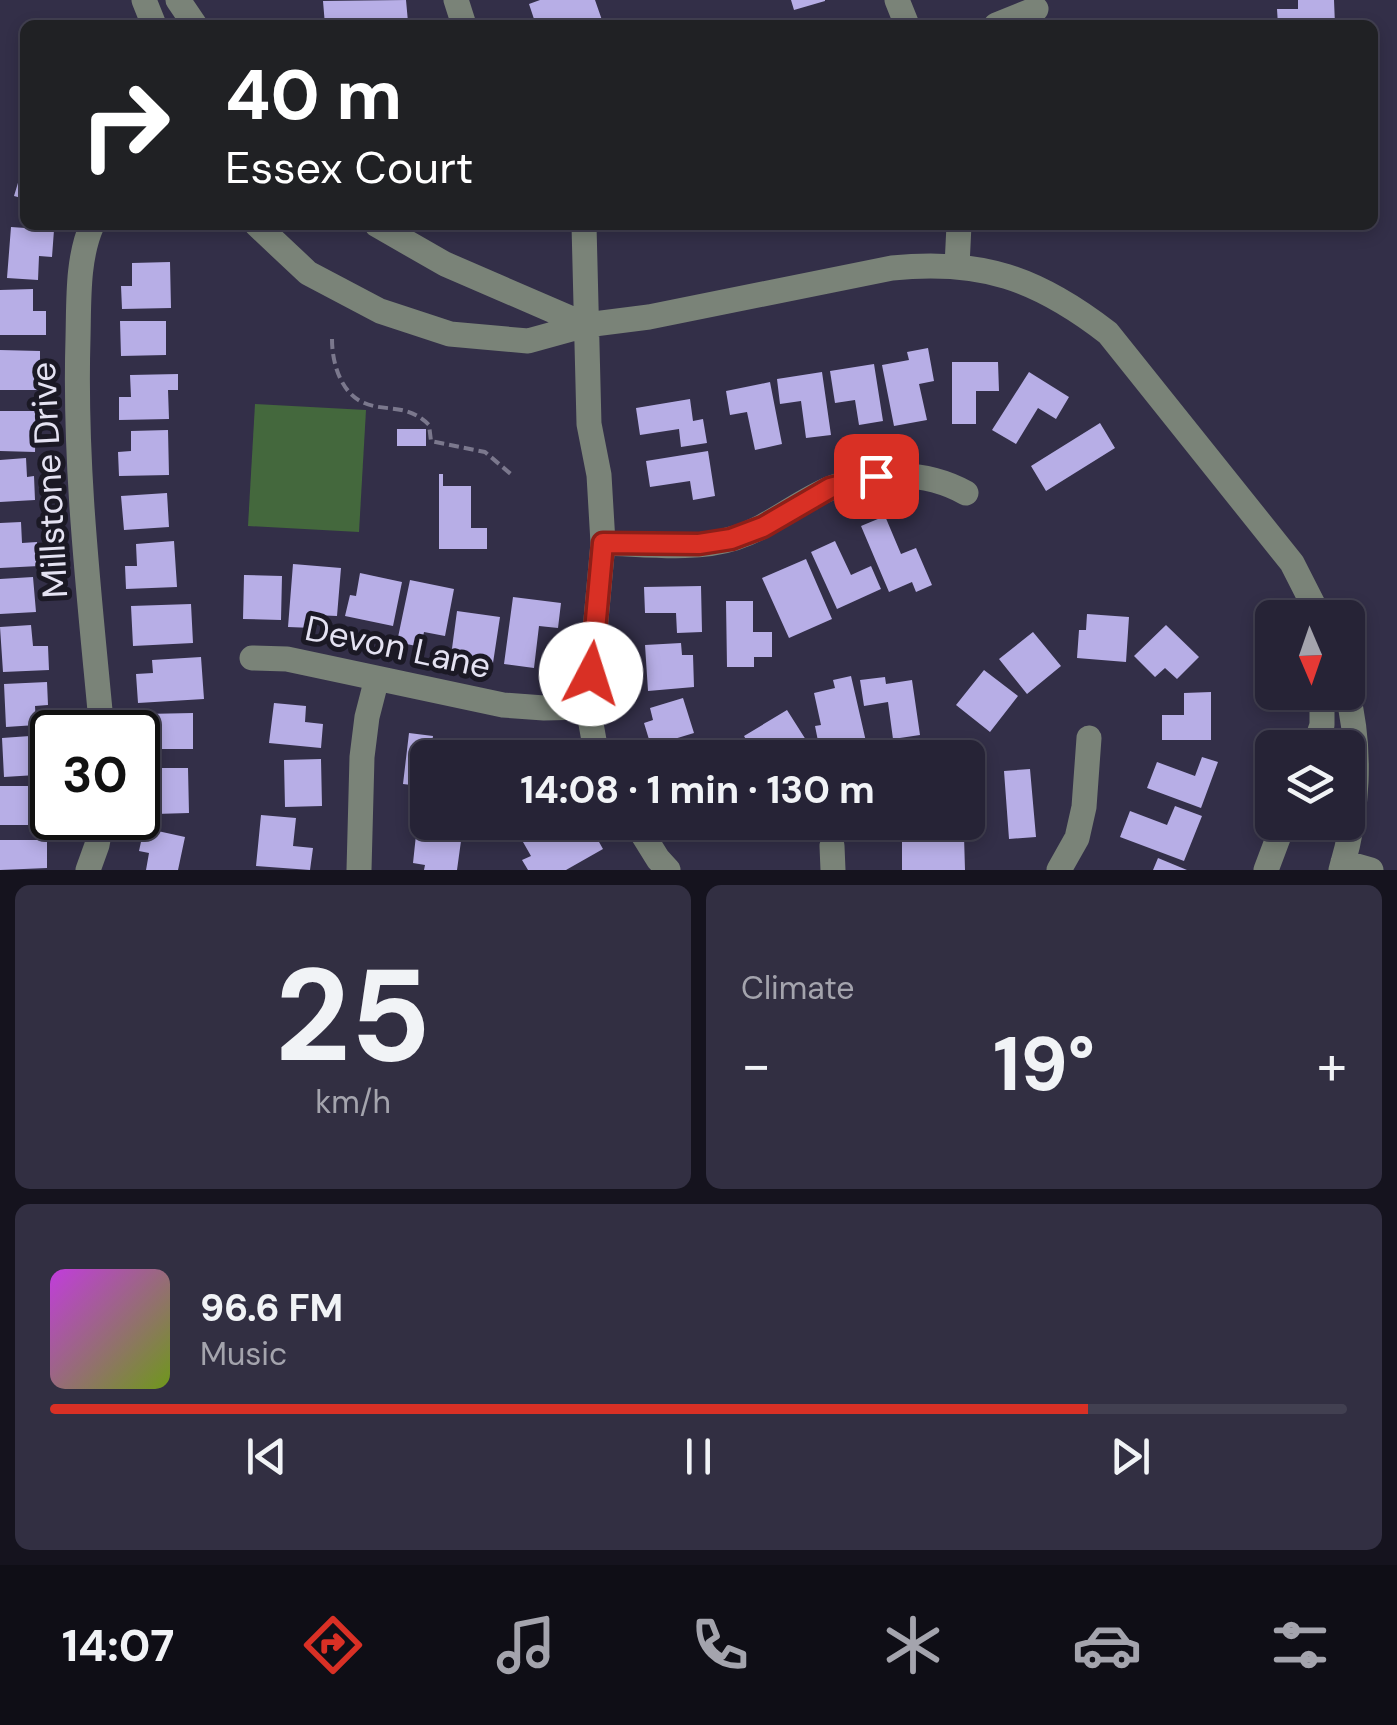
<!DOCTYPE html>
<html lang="en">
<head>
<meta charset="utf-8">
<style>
	body { margin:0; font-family:"DM Sans",sans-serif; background:#322f42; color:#f1f3f6; height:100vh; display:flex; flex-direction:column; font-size:38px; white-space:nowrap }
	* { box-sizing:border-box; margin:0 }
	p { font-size:32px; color:#a4a4ad }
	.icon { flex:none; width:55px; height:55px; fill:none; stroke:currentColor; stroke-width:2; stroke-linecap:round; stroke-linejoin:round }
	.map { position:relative; height:870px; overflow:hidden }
	.side { display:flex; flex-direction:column; gap:15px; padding:15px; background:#15131e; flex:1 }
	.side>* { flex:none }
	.banner { position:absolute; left:20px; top:20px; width:1358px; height:210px; border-radius:15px; box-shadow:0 5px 15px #0003,0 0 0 2px #424051; background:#202124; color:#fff; overflow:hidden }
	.needle { width:65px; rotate:178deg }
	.controls { position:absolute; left:1255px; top:600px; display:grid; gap:20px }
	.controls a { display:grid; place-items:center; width:110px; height:110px; border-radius:15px; background:#262336; box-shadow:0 5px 15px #0003,0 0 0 2px #424051; font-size:50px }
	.speed { position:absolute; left:30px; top:710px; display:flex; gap:20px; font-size:50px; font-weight:700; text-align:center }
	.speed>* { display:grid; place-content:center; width:130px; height:130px; border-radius:50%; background:#262336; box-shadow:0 5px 15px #0003,0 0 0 2px #424051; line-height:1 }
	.speed .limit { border:5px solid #111; border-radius:15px; background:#fff; color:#111 }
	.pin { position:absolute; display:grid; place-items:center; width:85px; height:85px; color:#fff; margin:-42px; border-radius:20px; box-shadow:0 5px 15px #0006 }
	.me { position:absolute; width:110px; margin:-55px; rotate:5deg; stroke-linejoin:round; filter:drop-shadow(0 0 8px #0008) }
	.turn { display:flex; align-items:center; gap:35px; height:210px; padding:0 40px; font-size:45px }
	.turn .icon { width:130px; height:130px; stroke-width:2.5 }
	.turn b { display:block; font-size:70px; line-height:85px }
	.big { font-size:75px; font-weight:700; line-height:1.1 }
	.side .card { flex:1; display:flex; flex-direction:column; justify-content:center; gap:15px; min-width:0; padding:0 35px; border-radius:15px; background:#322f42 }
	.side .dial { align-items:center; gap:0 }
	.dial b { font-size:130px; line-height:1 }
	.song { display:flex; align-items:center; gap:30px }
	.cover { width:120px; height:120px; border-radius:15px; background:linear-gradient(135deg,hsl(290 70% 55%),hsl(80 70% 35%)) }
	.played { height:10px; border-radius:5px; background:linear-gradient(90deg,#d93025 80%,#424051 80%) }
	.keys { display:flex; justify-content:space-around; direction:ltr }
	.heat { display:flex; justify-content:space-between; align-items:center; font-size:55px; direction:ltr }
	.side .tiles { flex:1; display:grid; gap:15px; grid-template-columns:1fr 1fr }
	.card:last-child { grid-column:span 2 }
	.trip { position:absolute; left:410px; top:740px; width:575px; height:100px; border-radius:15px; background:#262336; box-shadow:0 5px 15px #0003,0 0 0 2px #424051; font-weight:700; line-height:100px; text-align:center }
	.tab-bar { display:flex; height:160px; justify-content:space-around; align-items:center; background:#0f0e16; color:#a4a4ad }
	.tab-bar .icon { width:70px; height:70px }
	.tab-bar .on { color:#d93025 }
	.tab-bar b { font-size:45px; color:#f1f3f6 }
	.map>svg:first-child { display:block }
	.green { fill:#44683d }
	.building { fill:#b7aee6 }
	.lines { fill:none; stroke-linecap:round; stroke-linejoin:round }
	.path { stroke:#7b788d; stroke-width:4; stroke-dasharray:10 5; stroke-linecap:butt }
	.minor { stroke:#7a8378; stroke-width:25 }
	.route-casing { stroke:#8d1f18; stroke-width:25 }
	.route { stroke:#d93025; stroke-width:18 }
	.labels { text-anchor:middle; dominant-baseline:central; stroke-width:10; stroke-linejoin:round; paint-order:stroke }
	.street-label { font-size:35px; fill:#e4e2f2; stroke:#1b1925 }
</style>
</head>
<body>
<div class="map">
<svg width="1397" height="870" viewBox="0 0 1397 870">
	<rect width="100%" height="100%" fill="#332f48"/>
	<path class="green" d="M255 404 366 410 359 532 248 526Z"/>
	<path class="building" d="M406 0 408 22 392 25H325L323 1Z
		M540 0H595L603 23 596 25H536L529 4Z
		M791 0H825V1L794 10Z
		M1298 0H1334L1335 25H1278L1277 9H1298Z
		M24 163H25V199L14 196Z
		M11 227 54 230 52 257 39 256 38 280 7 278Z
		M170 262 171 308 122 309 121 286H132V263Z
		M33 289V311H46V335H0V290Z
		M120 321H166V355L121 356Z
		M928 348 934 381 919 384 927 420 894 426 882 365 909 360 907 352Z
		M0 350 40 351V390H0Z
		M952 362H998L999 391H976V424H952Z
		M874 364 883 421 859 425 855 400 835 403 830 371Z
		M822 372 831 435 806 438 801 401 780 404 777 379Z
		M1029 372 1069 397 1056 419 1038 408 1016 444 992 430Z
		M178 374V390H168L169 419 119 420V397H131L130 375Z
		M770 382 782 444 755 450 747 412 730 415 726 391Z
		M690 399 693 421 703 419 707 443 681 447 679 429 640 435 636 408Z
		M0 411H36L35 452 0 451Z
		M1100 423 1115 448 1046 491 1031 466Z
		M397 429H426V446H397Z
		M168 430 169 475 119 476 118 452 131 451V431Z
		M708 451 715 496 693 500 690 481 650 487 646 461Z
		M26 458 27 477 34 476 35 500 0 502V460Z
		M439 474H443V486H471V528H487V549H439Z
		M167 493 169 527 124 530 121 496Z
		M885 516 901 554 916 548 932 585 916 592 912 582 889 592 861 526Z
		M21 522 22 543 37 542 39 566 0 568V523Z
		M174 541 177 587 126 589 125 566H137L136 544Z
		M835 541 851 575 871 566 881 589 837 609 811 552Z
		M806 559 832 619 789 638 762 578Z
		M293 564 341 568 337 616 314 615 313 628 288 627Z
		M360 573 402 582 393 626 345 616 350 595 356 596Z
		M244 575 282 576 281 620 243 619Z
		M33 577 36 612 0 614V579Z
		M410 580 454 589 445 636 424 632 421 647 397 642Z
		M701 586 702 632 677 633 676 613H645L644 587Z
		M513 597 561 603 558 628 539 626 534 668 504 664Z
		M726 601H753V632H772V657H754V667H727Z
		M191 604 193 643 133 646 131 606Z
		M457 611 500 617 493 663 451 656Z
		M1087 614 1129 617 1126 662 1077 658 1079 630H1086Z
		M31 625 33 646H48L49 670 3 672 0 627Z
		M1166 625 1199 657 1177 679 1165 668 1155 677 1134 656Z
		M1033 632 1061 666 1027 694 999 659Z
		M681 643 682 655H693L694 687 648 691 645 645Z
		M201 657 204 699 138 703 136 674 153 673 152 660Z
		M984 670 1018 696 990 732 956 705Z
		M851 676 867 746 821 756 815 726 821 725 814 693 835 688 833 680Z
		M885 677 886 684 912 680 920 735 893 739 888 702 864 706 860 680Z
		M47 682 48 705 35 706 36 725 6 727 4 684Z
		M1211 692V740H1162V715H1184V693Z
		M683 698 694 733 651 746 644 723 653 720 650 708Z
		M274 703 306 706 305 722 323 724 321 748 269 743Z
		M787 710 813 751 803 758H757L744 736Z
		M193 713V749H145V714Z
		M409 733 433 736 430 758H428V787L403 784Z
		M44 735 45 752H52V774L4 777 2 738Z
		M466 742 504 753 503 758H462Z
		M1202 757 1218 762 1201 808 1147 788 1157 762 1195 776Z
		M321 759 322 806 285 807 284 760Z
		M146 768H188L189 813 155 814V792H146Z
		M1030 769 1036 837 1009 839 1004 771Z
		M0 786H47V804H52L53 825H0Z
		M1175 806 1202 816 1184 861 1120 837 1130 811 1167 825Z
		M261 815 296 818 293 846 313 848 310 870 256 866Z
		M558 822H567L575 835 590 826 603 849 566 870H528L522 860 531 856 523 842Z
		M144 828 185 837 178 870H146L149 853 139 851Z
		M416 835 461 841 457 870H424L425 865 413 863Z
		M964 836 965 870H902V837Z
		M0 840H47V868L0 870Z
		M1158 858 1187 870H1153Z"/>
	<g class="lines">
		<path class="path" d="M332 339C332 362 340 391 362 402 385 413 406 402 429 425L431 441 485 452 512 475"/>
		<path class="minor" d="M144 0 154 25
			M178 0 195 25
			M456 0 464 25
			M897 0 907 25
			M996 25 1036 9
			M92 225C77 259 79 301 78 338 74 470 90 601 102 732
			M257 225 308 273 380 311 450 334 528 341 586 325 649 317 892 268C981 259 1037 278 1108 333L1292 563 1320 618
			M377 225 445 264 586 325
			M584 225 589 424 599 475 603 543 588 707 595 746 600 758
			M957 266 959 225
			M603 543C645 544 694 551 735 538 770 527 797 502 831 488 875 471 925 470 966 493
			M252 658 287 659 503 705 544 708 588 707
			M1314 748 1322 725V692
			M635 822 658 859 668 870
			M832 846 833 870
			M1343 862 1371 870
			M88 870 97 845 102 818
			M359 870 362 757 367 717 377 678
			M1059 870 1077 838 1084 807 1089 738
			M1266 870 1284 822
			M1341 870C1358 814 1362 750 1347 692"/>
	</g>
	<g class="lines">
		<g class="route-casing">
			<path id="route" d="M591 674 603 543 699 544 731 539 763 527 830 488 876 476"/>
		</g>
		<use href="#route" class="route"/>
	</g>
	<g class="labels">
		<g class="street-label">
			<text transform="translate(49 480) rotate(-93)">Millstone Drive</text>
			<text transform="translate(398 647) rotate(12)">Devon Lane</text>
		</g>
	</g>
</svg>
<div class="controls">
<a><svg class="needle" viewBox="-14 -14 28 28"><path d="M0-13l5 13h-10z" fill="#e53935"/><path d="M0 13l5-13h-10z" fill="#a4a4ad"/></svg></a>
<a><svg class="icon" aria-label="layers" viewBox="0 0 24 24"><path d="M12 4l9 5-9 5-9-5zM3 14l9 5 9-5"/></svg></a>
</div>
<div class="speed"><div class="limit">30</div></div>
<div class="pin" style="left:876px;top:476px;background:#d93025"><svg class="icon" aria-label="arrive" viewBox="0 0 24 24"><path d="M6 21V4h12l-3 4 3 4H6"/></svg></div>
<svg class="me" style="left:591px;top:674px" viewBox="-20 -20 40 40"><circle r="19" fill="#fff"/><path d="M0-13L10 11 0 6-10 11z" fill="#d93025"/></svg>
<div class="trip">14:08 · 1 min · 130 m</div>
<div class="banner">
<div class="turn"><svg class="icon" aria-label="right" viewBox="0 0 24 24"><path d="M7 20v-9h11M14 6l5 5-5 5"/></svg><div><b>40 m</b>Essex Court</div></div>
</div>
</div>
<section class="side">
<div class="tiles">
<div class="card dial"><b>25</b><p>km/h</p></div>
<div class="card"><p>Climate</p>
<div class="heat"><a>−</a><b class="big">19°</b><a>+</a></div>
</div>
<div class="card">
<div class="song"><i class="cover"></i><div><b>96.6 FM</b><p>Music</p></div></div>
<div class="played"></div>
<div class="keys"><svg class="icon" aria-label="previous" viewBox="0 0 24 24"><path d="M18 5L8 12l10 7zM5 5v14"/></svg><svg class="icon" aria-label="pause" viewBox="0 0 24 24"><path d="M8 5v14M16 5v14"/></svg><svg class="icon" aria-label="next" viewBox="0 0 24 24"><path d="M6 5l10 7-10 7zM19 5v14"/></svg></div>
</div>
</div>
</section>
<nav class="tab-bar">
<b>14:07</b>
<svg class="icon on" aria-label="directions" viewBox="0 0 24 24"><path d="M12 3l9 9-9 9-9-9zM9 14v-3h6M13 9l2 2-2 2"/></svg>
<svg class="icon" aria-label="music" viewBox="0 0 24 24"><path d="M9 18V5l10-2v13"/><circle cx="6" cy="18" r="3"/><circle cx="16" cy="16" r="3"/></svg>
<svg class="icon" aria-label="phone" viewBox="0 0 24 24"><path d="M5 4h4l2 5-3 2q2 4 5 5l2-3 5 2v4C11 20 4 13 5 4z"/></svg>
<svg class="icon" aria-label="climate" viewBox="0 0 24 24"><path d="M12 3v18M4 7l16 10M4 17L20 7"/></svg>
<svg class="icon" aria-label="car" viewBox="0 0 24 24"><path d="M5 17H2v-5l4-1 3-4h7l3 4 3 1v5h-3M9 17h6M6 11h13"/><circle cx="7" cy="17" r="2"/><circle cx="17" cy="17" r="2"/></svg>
<svg class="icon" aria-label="filters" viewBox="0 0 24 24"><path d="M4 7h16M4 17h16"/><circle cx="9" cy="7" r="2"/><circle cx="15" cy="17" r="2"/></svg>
</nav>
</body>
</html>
